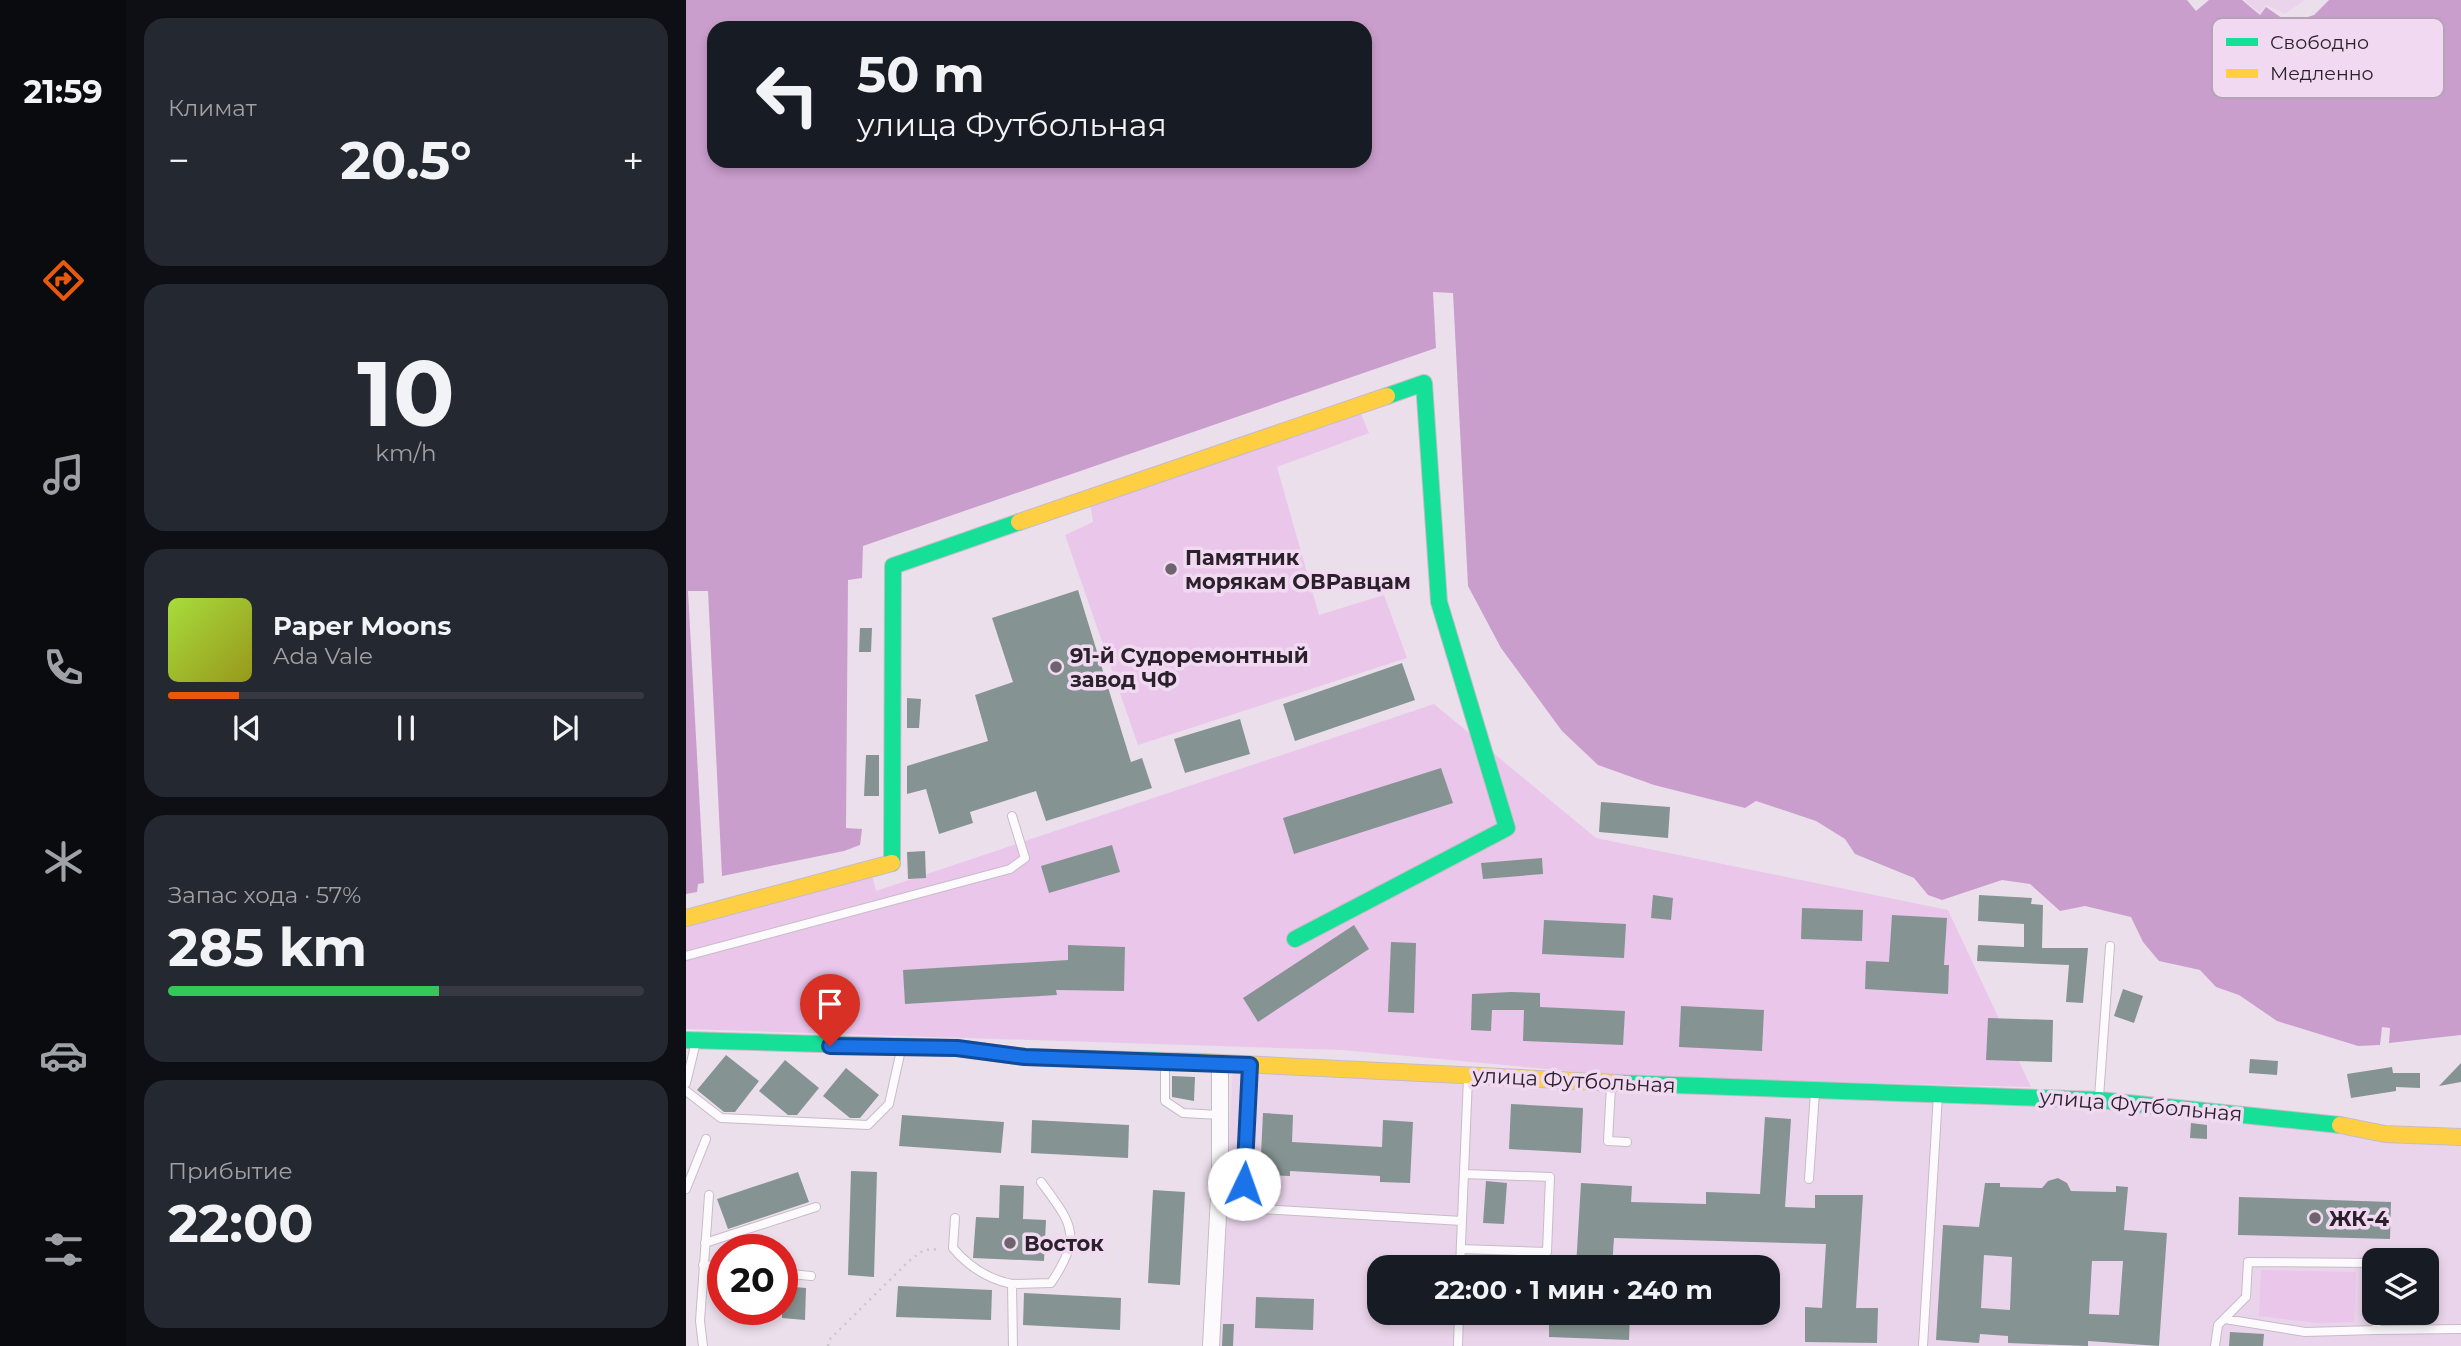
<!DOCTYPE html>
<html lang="ru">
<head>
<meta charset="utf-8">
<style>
	body { margin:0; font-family:Montserrat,sans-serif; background:#242831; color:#f1f3f6; height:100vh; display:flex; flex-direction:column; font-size:26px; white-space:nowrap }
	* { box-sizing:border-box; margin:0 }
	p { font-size:23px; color:#9ea1a6 }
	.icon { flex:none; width:38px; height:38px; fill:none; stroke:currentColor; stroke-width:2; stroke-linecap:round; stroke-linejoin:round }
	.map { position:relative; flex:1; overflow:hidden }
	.sheet { display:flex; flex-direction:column; gap:18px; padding:18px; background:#0d0f14; width:560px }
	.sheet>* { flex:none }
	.top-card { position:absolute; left:21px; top:21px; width:665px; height:147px; border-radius:21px; box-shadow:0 4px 10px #0003; background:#171b24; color:#f1f3f6; overflow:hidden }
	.buttons { position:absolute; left:1676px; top:1248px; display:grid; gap:14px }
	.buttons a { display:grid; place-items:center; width:77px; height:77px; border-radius:14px; background:#171b24; box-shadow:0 4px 10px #0003; font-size:35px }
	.speed { position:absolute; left:21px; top:1234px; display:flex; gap:14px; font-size:35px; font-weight:700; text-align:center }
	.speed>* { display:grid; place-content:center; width:91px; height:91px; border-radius:50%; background:#171b24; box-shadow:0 4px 10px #0003; line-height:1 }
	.speed .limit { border:10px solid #d22; background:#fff; color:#111 }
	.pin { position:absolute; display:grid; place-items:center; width:60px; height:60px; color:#fff; margin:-72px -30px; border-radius:50% 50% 50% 0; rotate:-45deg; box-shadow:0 0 7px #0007 }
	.pin .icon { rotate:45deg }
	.me { position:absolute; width:77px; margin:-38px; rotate:3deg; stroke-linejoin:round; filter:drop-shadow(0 0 5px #0008) }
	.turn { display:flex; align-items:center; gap:24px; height:147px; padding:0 35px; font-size:32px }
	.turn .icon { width:91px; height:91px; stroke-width:2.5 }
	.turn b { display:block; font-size:49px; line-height:60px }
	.big { font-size:52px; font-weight:700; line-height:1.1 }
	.sheet .tile { flex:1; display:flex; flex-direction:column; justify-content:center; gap:10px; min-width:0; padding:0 24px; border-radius:21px; background:#242831 }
	.sheet .dial { align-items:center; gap:0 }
	.dial b { font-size:91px; line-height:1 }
	.song { display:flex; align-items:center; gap:21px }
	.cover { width:84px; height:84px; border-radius:10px; background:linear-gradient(135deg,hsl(80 70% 55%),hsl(60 70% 35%)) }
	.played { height:7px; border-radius:4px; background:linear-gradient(90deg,#ea580c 15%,#363941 15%) }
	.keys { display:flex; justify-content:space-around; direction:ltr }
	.heat { display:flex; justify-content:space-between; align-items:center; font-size:38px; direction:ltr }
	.charge { height:10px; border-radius:5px; background:linear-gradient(90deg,#34c759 57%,#363941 0) }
	.trip { position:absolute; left:681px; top:1255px; width:413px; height:70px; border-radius:21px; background:#171b24; box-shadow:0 4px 10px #0003; font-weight:700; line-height:70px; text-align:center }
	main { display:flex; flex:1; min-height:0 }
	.dock { display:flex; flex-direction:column; width:126px; justify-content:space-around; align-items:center; background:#090b0e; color:#9ea1a6 }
	.dock .icon { width:49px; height:49px }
	.dock .current { color:#ea580c }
	.dock b { font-size:32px; color:#f1f3f6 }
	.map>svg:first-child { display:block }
	.built { fill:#ead4eb; fill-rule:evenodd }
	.green { fill:#eac6eb }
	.water { fill:#ca9ecc; fill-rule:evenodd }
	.building { fill:#859492; fill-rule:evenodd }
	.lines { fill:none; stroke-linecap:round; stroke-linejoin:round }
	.lane-casing { stroke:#c6bcc6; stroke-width:10 }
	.street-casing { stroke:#c6bcc6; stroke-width:18 }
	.fast-casing { stroke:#c6bcc6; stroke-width:18 }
	.slow-casing { stroke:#c6bcc6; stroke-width:18 }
	.path { stroke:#cbc7cb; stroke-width:2.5; stroke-dasharray:2 5; stroke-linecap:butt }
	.lane { stroke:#fcfafc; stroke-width:8 }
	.street { stroke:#fcfafc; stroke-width:16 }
	.fast { stroke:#16e098; stroke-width:16 }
	.slow { stroke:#ffcf43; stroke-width:16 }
	.route-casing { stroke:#114b97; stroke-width:18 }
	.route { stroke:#1a73e8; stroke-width:12 }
	.poi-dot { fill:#6e646f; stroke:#f1d9f2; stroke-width:2.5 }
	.labels { text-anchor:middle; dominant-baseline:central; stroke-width:7; stroke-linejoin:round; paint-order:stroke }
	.poi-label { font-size:21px; font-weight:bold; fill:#2a212b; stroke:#f1d9f2; text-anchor:start }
	.street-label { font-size:21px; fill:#2a212b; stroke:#f1d9f2 }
	.key { fill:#f1d9f2; stroke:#b5a2b6; stroke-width:2 }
	.key-label { font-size:19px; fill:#2a212b }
</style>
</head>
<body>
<main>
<nav class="dock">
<b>21:59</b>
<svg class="icon current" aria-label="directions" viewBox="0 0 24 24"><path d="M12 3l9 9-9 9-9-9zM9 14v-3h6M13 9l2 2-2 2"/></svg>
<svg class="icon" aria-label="music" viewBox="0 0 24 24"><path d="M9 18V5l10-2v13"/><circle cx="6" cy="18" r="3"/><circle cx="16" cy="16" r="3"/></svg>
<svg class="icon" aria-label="phone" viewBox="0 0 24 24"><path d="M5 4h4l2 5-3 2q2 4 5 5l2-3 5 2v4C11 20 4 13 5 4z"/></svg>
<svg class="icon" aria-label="climate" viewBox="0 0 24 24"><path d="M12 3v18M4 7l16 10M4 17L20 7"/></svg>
<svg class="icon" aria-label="car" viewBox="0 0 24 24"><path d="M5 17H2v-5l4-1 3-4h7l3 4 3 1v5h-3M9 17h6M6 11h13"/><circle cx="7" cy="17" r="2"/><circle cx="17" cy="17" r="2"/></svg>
<svg class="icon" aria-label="filters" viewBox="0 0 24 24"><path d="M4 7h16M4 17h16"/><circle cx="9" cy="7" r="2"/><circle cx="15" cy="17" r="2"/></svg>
</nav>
<section class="sheet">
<div class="tile"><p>Климат</p>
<div class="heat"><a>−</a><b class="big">20.5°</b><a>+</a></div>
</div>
<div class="tile dial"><b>10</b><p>km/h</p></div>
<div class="tile">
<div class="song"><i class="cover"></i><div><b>Paper Moons</b><p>Ada Vale</p></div></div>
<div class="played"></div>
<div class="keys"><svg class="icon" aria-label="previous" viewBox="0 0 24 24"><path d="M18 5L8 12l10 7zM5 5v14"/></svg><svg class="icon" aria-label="pause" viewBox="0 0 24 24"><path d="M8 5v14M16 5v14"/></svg><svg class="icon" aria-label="next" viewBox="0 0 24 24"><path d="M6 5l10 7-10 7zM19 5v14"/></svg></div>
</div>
<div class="tile"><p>Запас хода · 57%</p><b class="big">285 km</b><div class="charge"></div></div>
<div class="tile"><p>Прибытие</p><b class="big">22:00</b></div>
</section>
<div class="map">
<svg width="1775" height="1346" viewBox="0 0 1775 1346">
	<rect width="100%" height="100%" fill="#ecdfec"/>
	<path class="built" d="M1558 0H1619L1599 14 1580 5 1574 13Z
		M547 1064 1253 1092 1775 1139V1346H531ZM1689 1260H1741V1312H1689ZM693 1267H1082V1312H693Z"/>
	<path class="green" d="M674 412 683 433 591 467 633 615 698 595 721 658 452 745 379 535 407 522 404 502Z
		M748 704 910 838 1262 910 1345 1087 947 1077 656 1050 0 1029V910L183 862 190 891Z
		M1575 1270 1670 1272 1668 1322 1632 1323 1573 1316Z"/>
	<path class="water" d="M0 0H1501L1510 11 1523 0H1556L1574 15 1580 7 1603 23 1628 15 1643 0H1775V1035L1703 1043 1704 1028 1696 1027 1694 1045 1672 1046 1591 1021 1553 995 1530 987 1514 970 1473 961 1457 942 1445 917 1399 906 1374 911 1344 884 1316 880 1256 900 1242 895 1228 878 1169 854 1159 839 1130 821 1070 801 1059 808 968 785 912 765 876 731 815 648 782 586 767 293 747 292 750 348 177 546 176 578 162 580 160 828 176 829 174 845 158 851 36 876 22 591H2L18 883 12 884 11 892 0 894ZM28 28H679V161H28Z"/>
	<path class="building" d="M392 590 445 762 456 758 466 788 360 821 350 791 284 812 287 823 253 834 240 789 221 794V766L302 741 289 695 327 682 306 618Z
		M174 628H186L185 652H173Z
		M716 663 729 700 609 741 597 704Z
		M221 698 235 699 233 728H221Z
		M554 719 564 754 499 773 488 739Z
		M180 755H193V796H178Z
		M755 768 767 803 608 854 597 818Z
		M915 802 984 807 982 838 913 832Z
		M426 845 434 872 363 893 355 866Z
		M239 851 240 878 222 879 221 852Z
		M856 858 857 874 797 879 795 863Z
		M967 895 987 898 985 920 965 918Z
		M1293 895 1346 898 1345 904 1357 905 1356 948H1402L1397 1003 1380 1002 1383 965 1291 961 1292 945 1338 947V924L1292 921Z
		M1116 908 1177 910 1176 941 1115 939Z
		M1206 915 1261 918 1258 965H1263L1262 994 1179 989 1180 961 1203 962Z
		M858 920 940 924 938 958 856 954Z
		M668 925 683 949 572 1022 557 998Z
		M705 942 730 943 728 1013 702 1012Z
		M382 945 439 947 438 991 370 990 371 995 219 1004 217 970 382 960Z
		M1437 989 1457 996 1448 1023 1428 1016Z
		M825 992 854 993V1007L939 1011 937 1045 837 1041 838 1010H806L805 1031 785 1030 786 994Z
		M995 1006 1078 1010 1076 1051 993 1047Z
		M1302 1018 1367 1020 1366 1062 1300 1060Z
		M40 1055 73 1081 49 1112H38L11 1090Z
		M1564 1059 1592 1061 1591 1075 1563 1073Z
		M99 1060 133 1088 111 1115H102L73 1091Z
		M1775 1063V1082L1753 1086Z
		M1706 1067 1707 1073H1734V1088L1710 1087V1091L1665 1098 1661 1074Z
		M160 1068 193 1095 174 1118H164L137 1096Z
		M486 1076 509 1077 508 1101 486 1097Z
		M825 1104 897 1108 895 1153 823 1149Z
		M577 1113 607 1115 606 1142 696 1147 697 1120 727 1122 724 1183 694 1182V1176L604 1171V1176L574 1175Z
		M216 1115 318 1122 315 1153 213 1146Z
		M1079 1117 1105 1119 1099 1207 1129 1208V1195H1177L1170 1308H1192L1191 1343 1119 1342V1307L1136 1308 1140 1244 928 1238 926 1267H890L895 1183 946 1186 945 1202 1020 1204V1192L1074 1194Z
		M346 1120 443 1125 442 1158 345 1153Z
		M1505 1123 1521 1125V1139L1504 1138Z
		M165 1171 191 1172 188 1277 162 1275Z
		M112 1172 123 1202 42 1229 31 1199Z
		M1372 1178 1381 1183 1385 1191 1430 1192V1186L1442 1187 1438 1230 1481 1233 1473 1346 1402 1341V1346L1322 1343V1336L1294 1334 1293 1343 1250 1340 1257 1225 1293 1227 1299 1183H1314V1187L1356 1188 1362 1181ZM1298 1255 1326 1257 1324 1310 1295 1308ZM1406 1261H1437L1433 1315 1403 1314Z
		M800 1181 821 1183 818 1224 797 1223Z
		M314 1185 338 1186 337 1219 360 1220 358 1261 287 1258 290 1217 313 1218Z
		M467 1190 499 1192 494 1285 462 1283Z
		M1553 1197 1705 1202 1704 1239 1552 1235Z
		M96 1286 120 1288 119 1320 96 1318Z
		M212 1286 306 1290 305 1320 210 1317Z
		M338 1293 435 1298 434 1330 337 1325Z
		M570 1297 628 1299 627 1330 569 1328Z
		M863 1312H944L943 1340 863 1337Z
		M537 1324H548L547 1346H536Z
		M1544 1332 1578 1334 1577 1346H1543Z"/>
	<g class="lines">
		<g class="lane-casing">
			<path id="lane" d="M0 956 324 869 339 858 326 816
				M479 1065V1101L497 1113 534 1115
				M564 1066 557 1208 776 1221
				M0 1083 10 1042
				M925 1086 922 1141 941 1142
				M0 1091 35 1118 182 1125 203 1104 215 1050
				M1413 1097 1424 946
				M1123 1179 1129 1092
				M0 1189 20 1139
				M269 1218 267 1248C283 1267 301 1279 326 1284L327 1346
				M19 1243 130 1207
				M775 1249 861 1252 864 1177 778 1174
				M17 1265 37 1267
				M774 1267 782 1078
				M96 1273 125 1276
				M326 1284 365 1283C397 1235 386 1224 355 1182
				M1539 1319 1619 1332 1690 1330 1692 1312
				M1690 1330 1775 1329
				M17 1346 14 1321 23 1195
				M772 1346 773 1312
				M1237 1346 1252 1094
				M1529 1346 1532 1325 1560 1297 1562 1262 1689 1263"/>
		</g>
		<g class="street-casing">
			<path id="street" d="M525 1346 534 1178V1063"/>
		</g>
		<g class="fast-casing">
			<path id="fast" d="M206 863 207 566 333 522
				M609 939 821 828 753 602 738 383 701 396
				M0 1040 271 1048 339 1057 517 1062
				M932 1083 1413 1100 1654 1125"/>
		</g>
		<g class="slow-casing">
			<path id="slow" d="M333 522 701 396
				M0 918 206 863
				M517 1062 932 1083
				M1654 1125 1699 1134 1775 1137"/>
		</g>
		<path class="path" d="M142 1346 143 1340 223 1261 238 1250 255 1249"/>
		<use href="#lane" class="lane"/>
		<use href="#street" class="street"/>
		<use href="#fast" class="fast"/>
		<use href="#slow" class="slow"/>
	</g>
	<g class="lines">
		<g class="route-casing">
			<path id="route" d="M144 1046 271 1048 339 1057 564 1065 558 1184"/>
		</g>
		<use href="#route" class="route"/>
	</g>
	<g class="poi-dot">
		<circle cx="485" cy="569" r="7"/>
		<circle cx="370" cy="667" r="7"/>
		<circle cx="1629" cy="1218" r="7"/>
		<circle cx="324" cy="1243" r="7"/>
	</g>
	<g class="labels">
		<g class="poi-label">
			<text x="499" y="557">Памятник<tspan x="499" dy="24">морякам ОВРавцам</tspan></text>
			<text x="384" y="655">91-й Судоремонтный<tspan x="384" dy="24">завод ЧФ</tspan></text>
			<text x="1643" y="1218">ЖК-4</text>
			<text x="338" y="1243">Восток</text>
		</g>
		<g class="street-label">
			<text transform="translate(888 1080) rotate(3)">улица Футбольная</text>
			<text transform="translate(1455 1105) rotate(5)">улица Футбольная</text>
		</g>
	</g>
	<rect x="1526" y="18" width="232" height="80" rx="10" class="key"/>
	<rect x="1540" y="38" width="32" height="8" fill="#16e098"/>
	<rect x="1540" y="69" width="32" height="9" fill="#ffcf43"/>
	<g class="key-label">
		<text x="1584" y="49">Свободно</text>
		<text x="1584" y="80">Медленно</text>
	</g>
</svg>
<div class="buttons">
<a><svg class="icon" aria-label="layers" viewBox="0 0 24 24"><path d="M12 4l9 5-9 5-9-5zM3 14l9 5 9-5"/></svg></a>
</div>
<div class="speed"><div class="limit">20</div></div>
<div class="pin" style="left:144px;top:1046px;background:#d93025"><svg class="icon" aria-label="arrive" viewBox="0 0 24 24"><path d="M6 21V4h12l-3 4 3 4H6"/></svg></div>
<svg class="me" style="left:558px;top:1184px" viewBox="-20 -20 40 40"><circle r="19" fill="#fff"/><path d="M0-13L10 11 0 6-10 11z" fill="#1a73e8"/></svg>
<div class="trip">22:00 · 1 мин · 240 m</div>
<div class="top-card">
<div class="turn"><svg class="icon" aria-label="left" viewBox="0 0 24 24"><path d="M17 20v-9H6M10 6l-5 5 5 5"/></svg><div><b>50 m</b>улица Футбольная</div></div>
</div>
</div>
</main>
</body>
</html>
